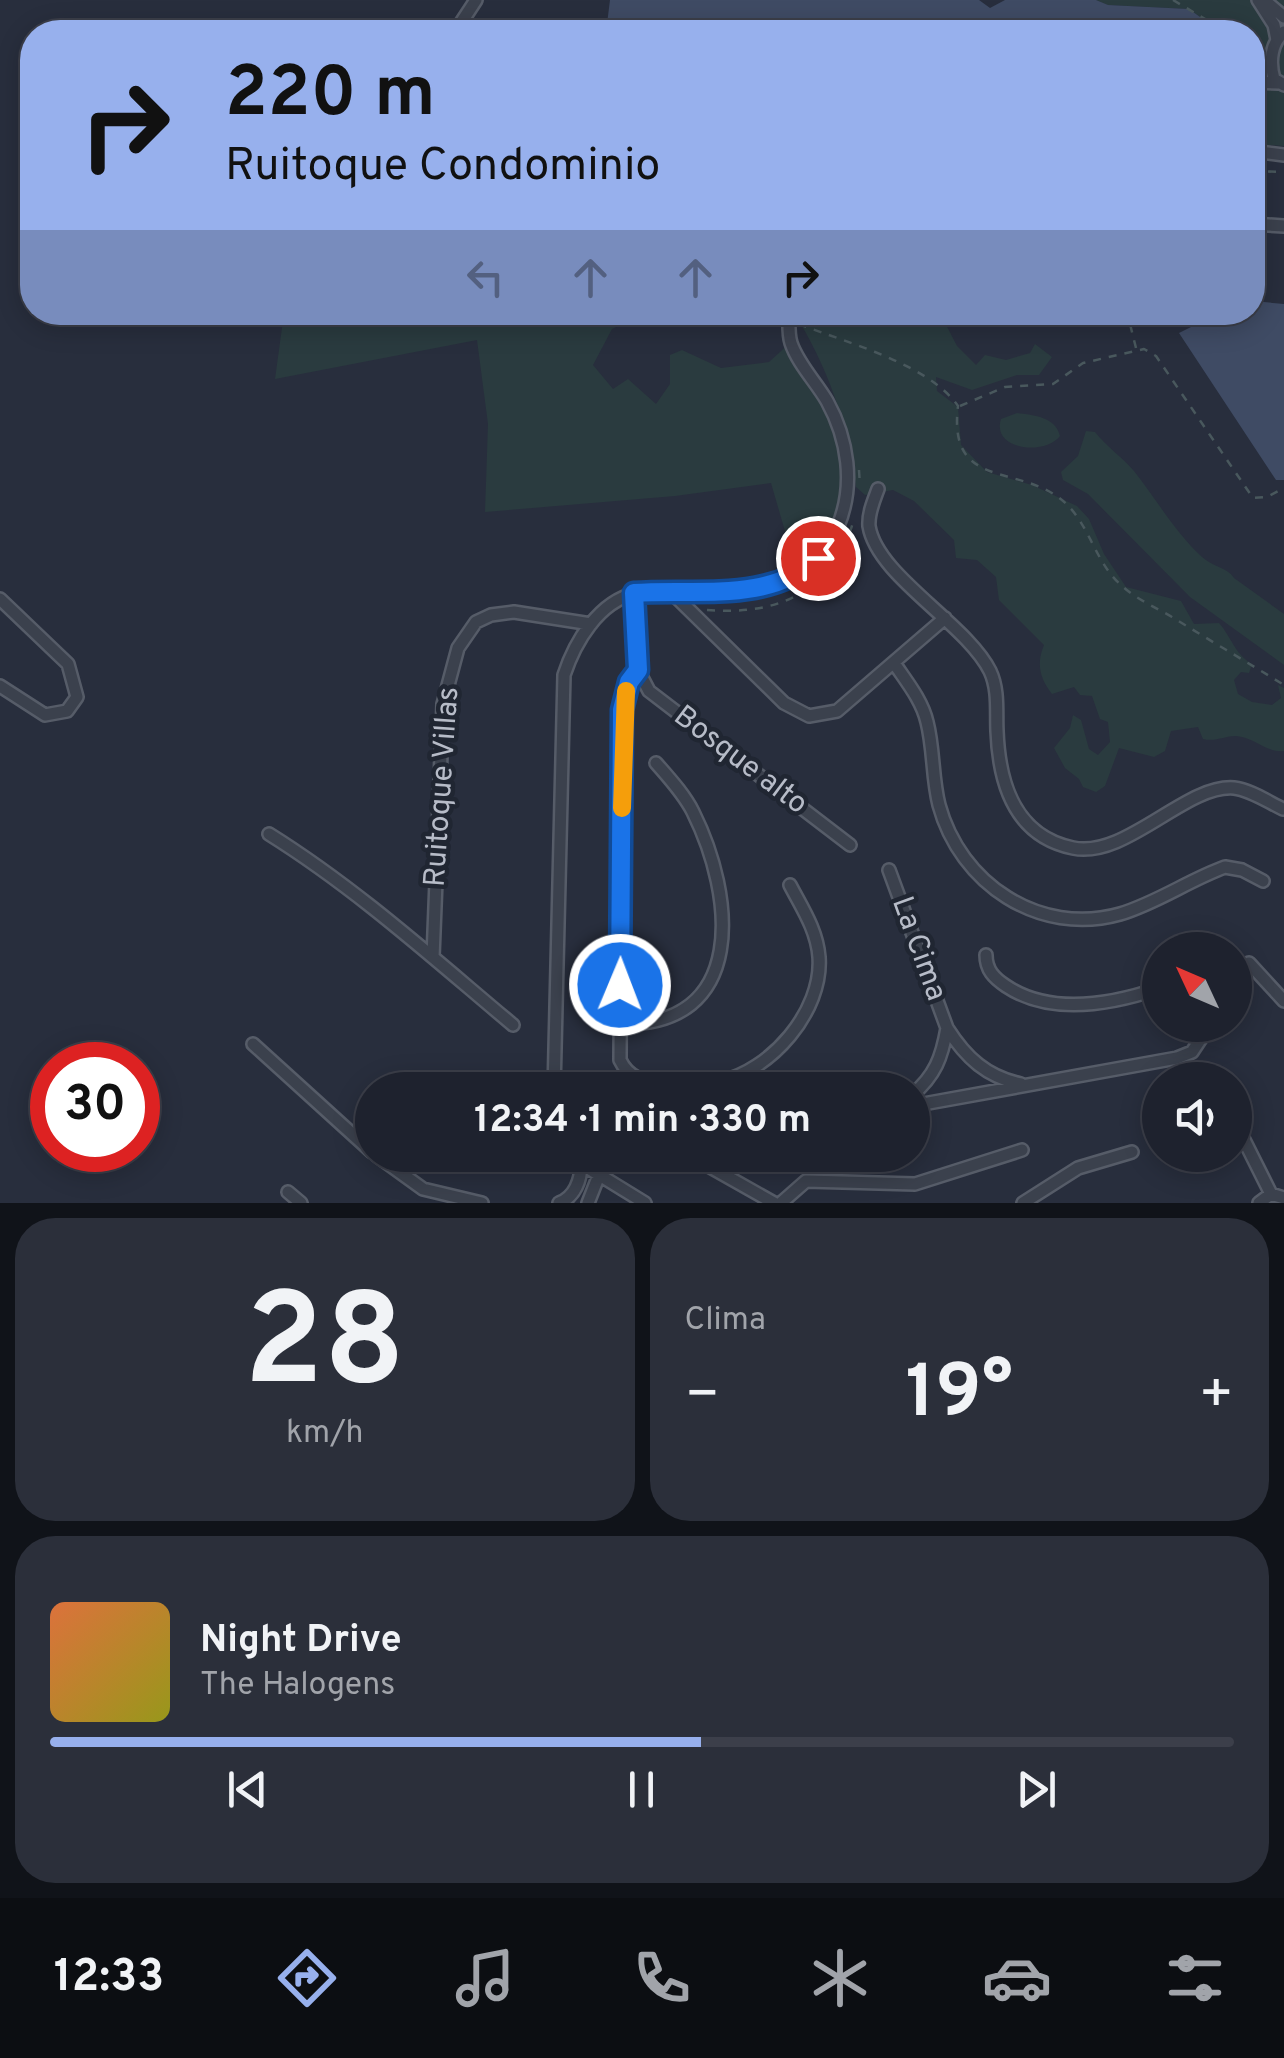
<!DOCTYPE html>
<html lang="es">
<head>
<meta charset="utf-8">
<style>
	body { margin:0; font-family:Overpass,sans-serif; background:#2b2f3a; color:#f1f3f6; height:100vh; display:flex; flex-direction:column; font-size:38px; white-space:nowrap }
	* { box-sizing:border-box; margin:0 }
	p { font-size:32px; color:#a1a4aa }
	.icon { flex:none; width:55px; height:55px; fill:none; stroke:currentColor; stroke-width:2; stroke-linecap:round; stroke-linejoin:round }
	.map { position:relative; height:1203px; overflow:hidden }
	.panel { display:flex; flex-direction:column; gap:15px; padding:15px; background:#101319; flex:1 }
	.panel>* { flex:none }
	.hud { position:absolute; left:20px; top:20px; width:1245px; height:305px; border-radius:40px; box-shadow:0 5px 25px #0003,0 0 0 2px #3c3f4a; background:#97b0ed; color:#111; overflow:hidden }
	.needle { width:65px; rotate:314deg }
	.buttons { position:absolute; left:1142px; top:932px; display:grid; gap:20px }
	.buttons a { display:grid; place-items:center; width:110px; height:110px; border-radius:50%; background:#1e222e; box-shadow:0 5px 25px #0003,0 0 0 2px #3c3f4a; font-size:50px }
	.speed { position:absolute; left:30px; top:1042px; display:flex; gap:20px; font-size:50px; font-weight:700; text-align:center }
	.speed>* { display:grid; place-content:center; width:130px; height:130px; border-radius:50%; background:#1e222e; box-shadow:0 5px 25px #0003,0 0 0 2px #3c3f4a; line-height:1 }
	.speed .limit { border:15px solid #d22; background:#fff; color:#111 }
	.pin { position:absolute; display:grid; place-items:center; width:85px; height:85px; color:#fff; margin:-42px; border:5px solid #fff; border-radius:50%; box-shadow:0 2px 10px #0007 }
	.me { position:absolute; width:110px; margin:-55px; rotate:1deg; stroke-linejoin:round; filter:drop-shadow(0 0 8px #0008) }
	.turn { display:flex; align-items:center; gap:35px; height:210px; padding:0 40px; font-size:45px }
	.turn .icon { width:130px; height:130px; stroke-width:2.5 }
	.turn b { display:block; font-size:70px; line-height:85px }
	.lanes { display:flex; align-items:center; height:95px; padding:0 40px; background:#0003; justify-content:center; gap:50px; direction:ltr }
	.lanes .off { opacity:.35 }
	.big { font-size:75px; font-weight:700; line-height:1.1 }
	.panel .tile { flex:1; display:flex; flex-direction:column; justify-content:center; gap:15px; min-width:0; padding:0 35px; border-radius:40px; background:#2b2f3a }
	.panel .dial { align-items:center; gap:0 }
	.dial b { font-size:130px; line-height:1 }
	.song { display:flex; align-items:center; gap:30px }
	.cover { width:120px; height:120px; border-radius:15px; background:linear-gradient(135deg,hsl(20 70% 55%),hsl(60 70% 35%)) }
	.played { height:10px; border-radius:5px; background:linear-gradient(90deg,#97b0ed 55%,#3c3f4a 55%) }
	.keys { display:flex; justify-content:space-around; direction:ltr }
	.heat { display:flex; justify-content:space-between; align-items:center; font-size:55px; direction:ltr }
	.panel .tiles { flex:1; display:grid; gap:15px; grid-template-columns:1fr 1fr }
	.tile:last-child { grid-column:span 2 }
	.trip { position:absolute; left:355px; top:1072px; width:575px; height:100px; border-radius:50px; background:#1e222e; box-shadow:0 5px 25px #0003,0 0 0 2px #3c3f4a; font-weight:700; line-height:100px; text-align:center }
	.tabs { display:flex; height:160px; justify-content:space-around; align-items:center; background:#0c0e12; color:#a1a4aa }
	.tabs .icon { width:70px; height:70px }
	.tabs .on { color:#97b0ed }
	.tabs b { font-size:45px; color:#f1f3f6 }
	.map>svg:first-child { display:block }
	.green { fill:#2a3b3f }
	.water { fill:#3f4b64 }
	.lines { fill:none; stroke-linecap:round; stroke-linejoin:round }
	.street-casing { stroke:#565c68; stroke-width:16 }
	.path { stroke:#49585d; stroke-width:2.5; stroke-dasharray:8 8; stroke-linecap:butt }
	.street { stroke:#3b414d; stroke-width:11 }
	.route-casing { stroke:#114b97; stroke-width:25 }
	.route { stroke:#1a73e8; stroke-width:18 }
	.slow { stroke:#f59e0b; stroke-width:18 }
	.labels { text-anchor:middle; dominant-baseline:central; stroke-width:9; stroke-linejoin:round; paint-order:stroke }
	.street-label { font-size:30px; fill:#b7bcc8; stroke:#202632 }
</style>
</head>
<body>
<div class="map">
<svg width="1284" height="1203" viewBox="0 0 1284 1203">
	<rect width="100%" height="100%" fill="#282e3d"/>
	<path class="green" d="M1096 0H1284V146L1253 144 1252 32H1201L1206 22 1189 9 1107 5Z
		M284 313H646L612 329 593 365 613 389 628 379 656 404 670 384V355L682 350 721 368 769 362 791 342 847 453 838 527 798 576 771 483 675 496 485 512 488 424 477 340 275 379Z
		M794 313H940L957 346 976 365 985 355 1006 360 1030 353 1035 344 1052 357 1039 375H1017L972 390 936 377 937 391 958 407 961 445 987 472 1032 485 1077 506 1089 519 1104 554 1126 587 1181 601 1194 624 1219 623C1232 638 1234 653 1252 664L1249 673 1241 672 1234 680 1238 694 1252 702 1272 705 1281 698 1278 685 1284 688V751C1266 753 1254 737 1236 736 1224 736 1216 742 1203 739L1198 727 1171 731 1165 751 1154 757 1119 748 1105 786 1096 792 1083 787 1079 779 1065 768 1054 748 1070 728 1073 715 1081 720 1089 749 1098 755 1110 742 1108 722 1100 719 1092 696 1080 695 1074 687 1052 694C1040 679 1036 664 1044 645L999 600 996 577 977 560 956 558 954 540 914 501 893 490 865 495 856 487C848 424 827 365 794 313Z
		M1017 413C1034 415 1056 417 1060 436 1045 456 991 450 1001 419Z
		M1086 431 1095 432C1107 447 1122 457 1134 471 1157 500 1174 531 1202 557 1213 567 1227 567 1234 578L1284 614V665L1190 597 1088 494 1063 480 1061 472 1078 456Z"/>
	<path class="water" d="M610 0H979L990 8 1005 0H1096L1108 5 1189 9 1207 22 1201 32H606Z
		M1253 301 1284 304V480H1276L1179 333 1219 313 1252 312Z"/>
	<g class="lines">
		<g class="street-casing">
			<path id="street" d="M1258 0 1274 25 1277 40
				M1264 0 1284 17
				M455 32 476 0
				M1284 32C1271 43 1269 62 1274 79L1284 85
				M1252 70 1271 59
				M1252 82 1278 83
				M1252 151 1284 155
				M1252 224 1284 226
				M878 312 884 316 895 312
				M878 489C874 500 868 513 869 526 877 576 966 623 990 671 999 690 996 712 997 731 999 784 1015 836 1073 848 1126 859 1186 784 1234 788 1251 790 1268 802 1283 809
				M669 590 784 703 809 716 837 711 945 618
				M634 593 638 670 649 691 850 845
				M0 599 68 664 77 697 67 711 45 715 0 686
				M894 663C906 681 922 700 927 722 934 749 932 778 939 805 960 883 1039 937 1120 914 1157 903 1189 880 1225 867L1242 870 1263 881
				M638 670 624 696 622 710 620 1060C629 1079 645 1082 664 1083 683 1085 701 1086 719 1082 771 1071 823 1011 819 957 817 930 802 908 790 885
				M269 834C357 889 433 958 513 1025
				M889 870 947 1028C966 1058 987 1077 1021 1084
				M986 955C986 970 994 978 1006 986 1051 1016 1113 1004 1160 988
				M433 957 443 704 458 648 476 622 491 615 514 612 591 624
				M1249 963 1284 1001
				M620 1024C748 1027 735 896 693 812 684 794 669 778 656 763
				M253 1044 372 1152
				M1198 1077 1201 1080
				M554 1090 564 675C575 642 598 602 636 593 709 576 799 619 838 526 855 485 848 439 827 401 816 382 798 364 791 343 788 334 789 322 789 312
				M912 1095C935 1076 942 1057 947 1028
				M912 1106 1177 1058 1192 1052 1210 1025
				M1235 1122 1271 1194
				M376 1155 423 1189 482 1203
				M567 1155 645 1203
				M689 1155 774 1203
				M288 1192 301 1203
				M559 1203C575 1197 581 1180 581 1164
				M588 1203 599 1175
				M781 1203 806 1181 915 1184 1022 1150
				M1023 1203 1078 1168 1132 1152
				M1259 1203 1271 1194 1284 1198"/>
		</g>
		<path class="path" d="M1173 0 1210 22 1215 32
			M1252 171 1284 172
			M776 312V326
			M799 324C847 343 929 364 958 406 948 488 1014 465 1058 497 1089 519 1093 560 1120 584 1134 598 1155 607 1172 617 1209 640 1247 662 1284 685
			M1136 348 1130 324 1145 312
			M960 406 1005 387 1053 384 1083 363 1144 349 1156 356 1253 498 1267 497 1284 488
			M859 470 860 486
			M707 610C779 616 834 591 854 519"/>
		<use href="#street" class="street"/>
	</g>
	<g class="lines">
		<g class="route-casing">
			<path id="route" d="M620 985 622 710 629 682 638 670 634 593C696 588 769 604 818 558"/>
		</g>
		<use href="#route" class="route"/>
		<path class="slow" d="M622 808 626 691"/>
	</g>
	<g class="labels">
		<g class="street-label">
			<text transform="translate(740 761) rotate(37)">Bosque alto</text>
			<text transform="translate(443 787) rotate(-86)">Ruitoque Villas</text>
			<text transform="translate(918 949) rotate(70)">La Cima</text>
		</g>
	</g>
</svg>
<div class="buttons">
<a><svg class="needle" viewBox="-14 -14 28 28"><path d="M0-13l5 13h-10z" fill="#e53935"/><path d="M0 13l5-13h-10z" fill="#a1a4aa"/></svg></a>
<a><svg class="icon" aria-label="sound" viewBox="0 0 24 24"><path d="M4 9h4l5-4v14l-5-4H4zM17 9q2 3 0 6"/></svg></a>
</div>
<div class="speed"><div class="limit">30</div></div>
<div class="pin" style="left:818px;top:558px;background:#d93025"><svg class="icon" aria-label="arrive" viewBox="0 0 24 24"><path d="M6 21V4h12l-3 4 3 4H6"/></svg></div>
<svg class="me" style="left:620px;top:985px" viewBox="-20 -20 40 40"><circle r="17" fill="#1a73e8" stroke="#fff" stroke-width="3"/><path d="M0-11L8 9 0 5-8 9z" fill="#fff"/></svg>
<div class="trip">12:34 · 1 min · 330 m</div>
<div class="hud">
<div class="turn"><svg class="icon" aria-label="right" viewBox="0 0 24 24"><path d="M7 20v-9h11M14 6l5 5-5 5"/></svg><div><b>220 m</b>Ruitoque Condominio</div></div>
<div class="lanes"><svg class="icon off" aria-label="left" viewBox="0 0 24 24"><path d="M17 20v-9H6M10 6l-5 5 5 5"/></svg><svg class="icon off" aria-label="ahead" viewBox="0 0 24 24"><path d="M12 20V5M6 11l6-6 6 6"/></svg><svg class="icon off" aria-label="ahead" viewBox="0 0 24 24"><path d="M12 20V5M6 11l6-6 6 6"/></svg><svg class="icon" aria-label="right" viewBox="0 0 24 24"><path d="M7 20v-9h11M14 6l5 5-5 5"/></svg></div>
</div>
</div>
<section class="panel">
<div class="tiles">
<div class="tile dial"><b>28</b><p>km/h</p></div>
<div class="tile"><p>Clima</p>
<div class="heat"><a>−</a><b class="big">19°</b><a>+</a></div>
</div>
<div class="tile">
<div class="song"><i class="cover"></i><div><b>Night Drive</b><p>The Halogens</p></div></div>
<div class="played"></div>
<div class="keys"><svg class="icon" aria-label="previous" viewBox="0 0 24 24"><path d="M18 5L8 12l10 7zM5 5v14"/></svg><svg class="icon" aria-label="pause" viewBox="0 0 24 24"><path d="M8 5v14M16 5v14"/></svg><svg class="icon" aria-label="next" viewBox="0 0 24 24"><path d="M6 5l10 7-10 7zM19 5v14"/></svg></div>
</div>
</div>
</section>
<nav class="tabs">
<b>12:33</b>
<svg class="icon on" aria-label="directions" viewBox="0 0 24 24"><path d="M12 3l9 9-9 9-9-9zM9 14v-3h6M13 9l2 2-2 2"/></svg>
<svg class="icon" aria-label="music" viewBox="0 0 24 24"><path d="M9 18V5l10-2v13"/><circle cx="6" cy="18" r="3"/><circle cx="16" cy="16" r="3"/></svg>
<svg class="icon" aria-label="phone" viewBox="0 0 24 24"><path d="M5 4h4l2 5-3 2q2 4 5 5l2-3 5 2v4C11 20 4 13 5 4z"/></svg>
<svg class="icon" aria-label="climate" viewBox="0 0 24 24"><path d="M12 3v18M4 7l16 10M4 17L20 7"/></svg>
<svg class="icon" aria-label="car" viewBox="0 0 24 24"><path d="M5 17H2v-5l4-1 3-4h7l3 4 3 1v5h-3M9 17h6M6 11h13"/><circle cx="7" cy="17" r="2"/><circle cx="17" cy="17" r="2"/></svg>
<svg class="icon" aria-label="filters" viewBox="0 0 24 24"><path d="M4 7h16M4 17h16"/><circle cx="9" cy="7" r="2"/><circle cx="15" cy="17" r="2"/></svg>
</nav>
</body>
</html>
